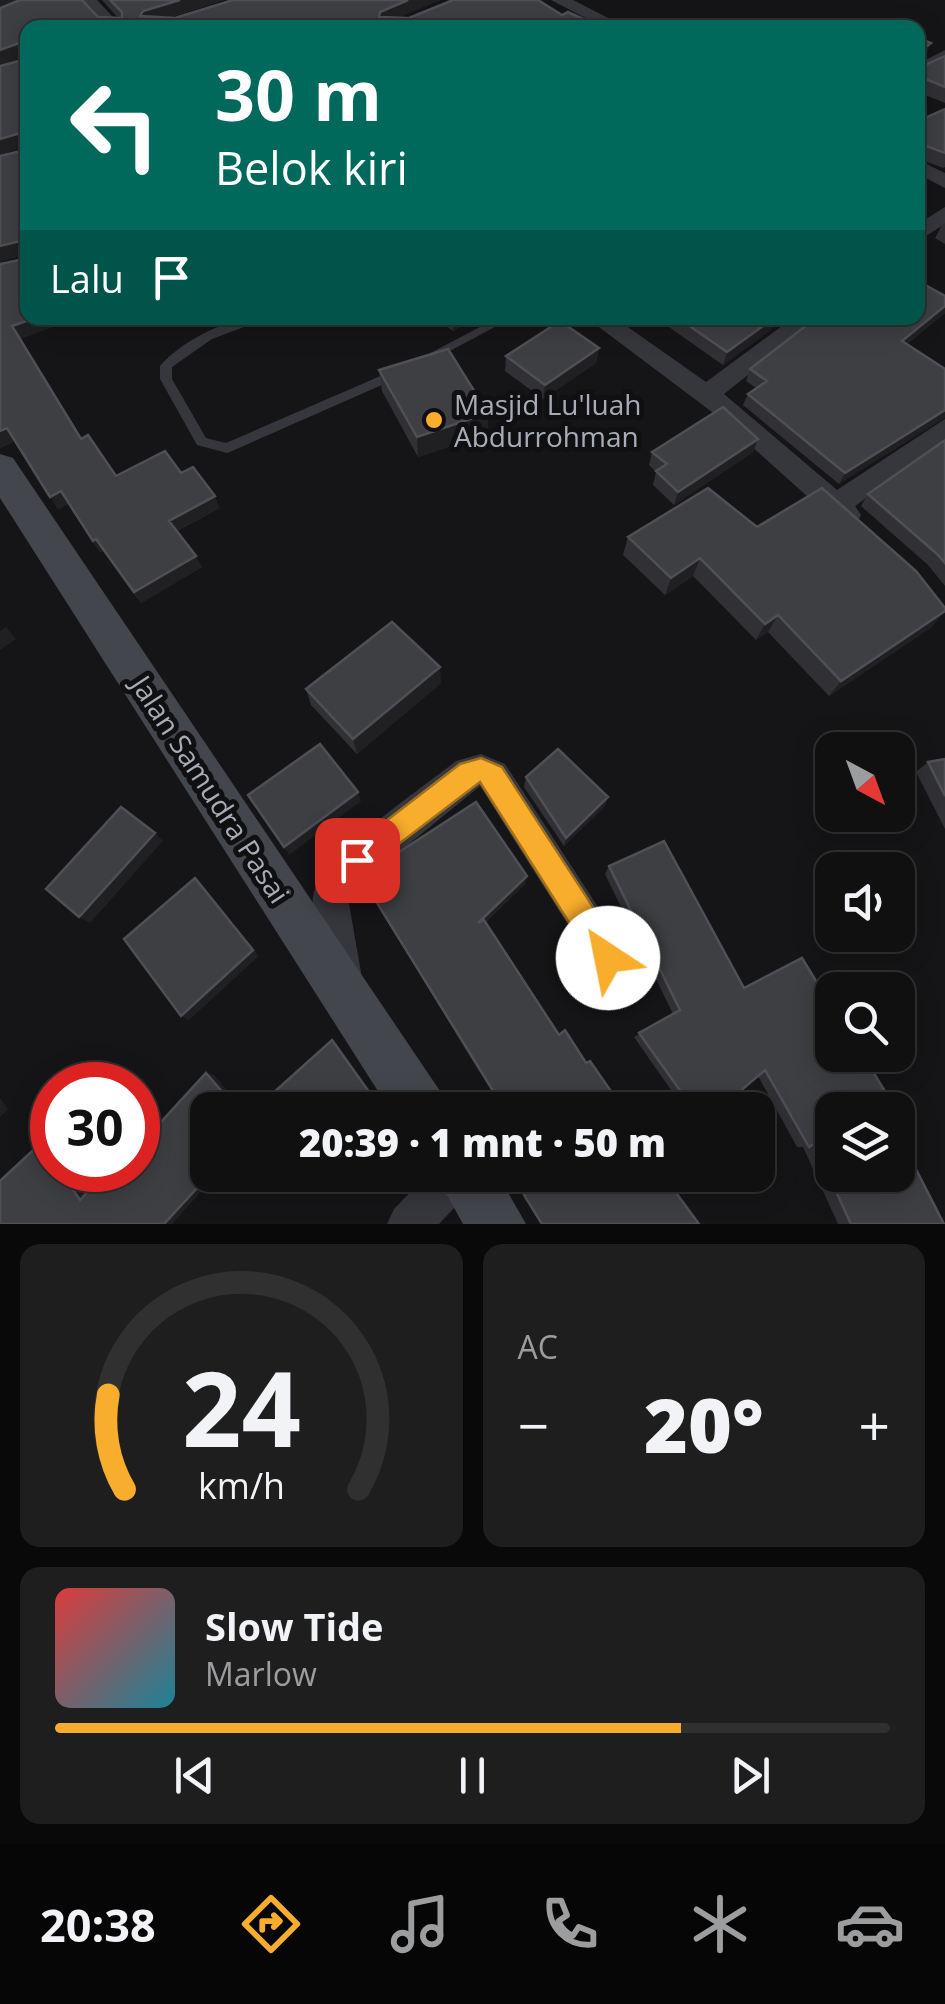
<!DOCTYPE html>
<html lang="id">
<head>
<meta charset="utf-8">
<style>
	body { margin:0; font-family:"Open Sans",sans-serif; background:#1e1e1f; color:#f1f3f6; height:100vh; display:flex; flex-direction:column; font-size:38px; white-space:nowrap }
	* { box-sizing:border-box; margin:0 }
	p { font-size:32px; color:#9c9d9f }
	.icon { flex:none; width:55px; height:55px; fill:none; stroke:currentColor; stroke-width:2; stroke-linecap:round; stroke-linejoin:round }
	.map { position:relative; height:1224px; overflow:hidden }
	.drawer { display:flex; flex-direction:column; gap:20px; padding:20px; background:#090909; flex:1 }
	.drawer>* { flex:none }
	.hud { position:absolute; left:20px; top:20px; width:905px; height:305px; border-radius:20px; box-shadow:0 5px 25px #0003,0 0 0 2px #303031; background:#00695c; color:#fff; overflow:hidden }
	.needle { width:65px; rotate:139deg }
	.buttons { position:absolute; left:815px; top:732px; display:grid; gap:20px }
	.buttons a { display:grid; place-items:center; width:100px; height:100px; border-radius:20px; background:#101011; box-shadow:0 5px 25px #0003,0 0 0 2px #303031; font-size:50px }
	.speed { position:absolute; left:30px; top:1062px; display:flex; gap:20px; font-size:50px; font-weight:700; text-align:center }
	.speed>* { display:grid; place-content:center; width:130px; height:130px; border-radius:50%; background:#101011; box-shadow:0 5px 25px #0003,0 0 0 2px #303031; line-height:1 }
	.speed .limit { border:15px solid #d22; background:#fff; color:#111 }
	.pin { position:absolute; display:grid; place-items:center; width:85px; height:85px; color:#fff; margin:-42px; border-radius:20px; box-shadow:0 5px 15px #0006 }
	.me { position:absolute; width:110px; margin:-55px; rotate:326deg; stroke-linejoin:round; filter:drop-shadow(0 0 8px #0008) }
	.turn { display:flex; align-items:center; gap:35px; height:210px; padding:0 30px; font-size:45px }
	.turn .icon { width:130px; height:130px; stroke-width:2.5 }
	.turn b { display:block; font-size:70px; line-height:85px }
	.then { display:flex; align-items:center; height:95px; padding:0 30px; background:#0003; gap:20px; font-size:38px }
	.big { font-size:75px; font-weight:800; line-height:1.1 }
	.drawer .widget { flex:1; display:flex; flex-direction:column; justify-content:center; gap:15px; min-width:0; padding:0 35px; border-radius:20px; background:#1e1e1f }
	.drawer .dial { align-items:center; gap:0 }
	.dial svg { height:260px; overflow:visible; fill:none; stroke:#303031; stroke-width:7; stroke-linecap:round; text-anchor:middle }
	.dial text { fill:#f1f3f6; stroke:none }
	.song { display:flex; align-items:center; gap:30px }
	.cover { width:120px; height:120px; border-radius:15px; background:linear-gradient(135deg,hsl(0 70% 55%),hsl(190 70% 35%)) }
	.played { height:10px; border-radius:5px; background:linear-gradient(90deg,#f8ad2c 75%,#303031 75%) }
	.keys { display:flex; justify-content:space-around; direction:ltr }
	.heat { display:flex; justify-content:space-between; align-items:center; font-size:55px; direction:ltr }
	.drawer .tiles { flex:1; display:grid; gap:20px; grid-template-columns:1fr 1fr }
	.widget:last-child { grid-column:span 2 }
	.trip { position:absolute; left:190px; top:1092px; width:585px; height:100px; border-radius:20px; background:#101011; box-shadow:0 5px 25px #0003,0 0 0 2px #303031; font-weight:800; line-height:100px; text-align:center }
	.menu { display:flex; height:160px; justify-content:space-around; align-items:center; background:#060607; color:#9c9d9f }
	.menu .icon { width:70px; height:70px }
	.menu .active { color:#f8ad2c }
	.menu b { font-size:45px; color:#f1f3f6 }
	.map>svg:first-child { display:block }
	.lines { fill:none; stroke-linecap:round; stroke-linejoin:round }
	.lane { fill:#36373c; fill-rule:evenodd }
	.street { fill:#36373c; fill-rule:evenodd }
	.secondary { fill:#44464d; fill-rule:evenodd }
	.wall { fill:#313135 }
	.shaded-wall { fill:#202023 }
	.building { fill:#3e3f43; stroke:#4e5055; stroke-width:2.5 }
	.route { fill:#f8ad2c; stroke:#a1701d; stroke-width:2.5 }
	.poi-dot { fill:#f8ad2c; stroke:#101012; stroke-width:4 }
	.labels { text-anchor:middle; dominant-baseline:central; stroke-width:10; stroke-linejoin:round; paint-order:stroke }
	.poi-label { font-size:28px; fill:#a7adb8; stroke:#101012; text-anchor:start }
	.street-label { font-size:28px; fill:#a7adb8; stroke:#101012 }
</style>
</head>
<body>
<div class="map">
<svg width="945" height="1224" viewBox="0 0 945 1224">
	<rect width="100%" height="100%" fill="#151517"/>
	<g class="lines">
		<path class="lane" d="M243 318H262L260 321 212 339 172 367V379L206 438 226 443 392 371H400L402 374 400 377 232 451 227 453 197 445 160 379V366C181 342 213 327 243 318Z
			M497 318H512L429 362 425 363 419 359Z"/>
		<path class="street" d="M79 0H97L123 28H105Z
			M551 0H573L628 28H605Z
			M945 50V63L918 76V64Z
			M918 160 945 173V188L918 174Z
			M945 207V224L918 241V224Z
			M587 318H615L706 382 793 318H820L724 394 837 490 945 419V442L855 506 861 515 857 523 847 526 837 523 720 418Z
			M481 754 505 764 639 970 645 983 639 996 626 1002 613 996 480 786 354 889 348 898 362 978 356 991 343 997 330 991C322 973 308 911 314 892 325 853 421 789 456 761Z
			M427 1175H477L471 1190 439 1224H387L394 1209Z"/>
		<path class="secondary" d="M0 454 13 458 440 1091 448 1110H390L0 498Z
			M436 1175H498L526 1224H463Z"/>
	</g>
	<path class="wall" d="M102 0H224L168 18H175L233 0H440L397 18 562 15 603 28H28V318H76L20 339 81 439 116 476 181 473 220 508 177 531 202 567 141 603 103 551 100 552 68 504 58 509 15 441 0 448V264L24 259 26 56 0 65V8L98 17 118 18Z
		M918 38 931 43 925 56 921 59 923 66 945 56V103L918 92Z
		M945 109V167L943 168 919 159 918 162V121Z
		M945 223V244L935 238 942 225Z
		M945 296V313L907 344 945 369 839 484 743 405 748 394 756 388 746 381 750 369Z
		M435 318H476L453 331Z
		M656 318H787L723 365Z
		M599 348 596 363 543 399 505 371 506 356Z
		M379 370 488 434 418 457 382 391Z
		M758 439 753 452 674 505 653 485 656 472 649 465 652 452Z
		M945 440V586L928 565 861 506 868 494Z
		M757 527 932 627 829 696 768 632 756 640 693 576 665 595 623 555 628 537Z
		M441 683 357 754 311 705 306 689Z
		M945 759V829L916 772 928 762Z
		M526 777 608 797 604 807 564 846 524 787Z
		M609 866 744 988 882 1102 944 1224H838L803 1147H797L758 1076 718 1110H685L634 1037 673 1014 605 874Z
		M527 876 525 884 486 922 559 1035 586 1063 624 1110H503L365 885 361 877Z
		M530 1175H663L699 1224H541L522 1193 535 1182Z"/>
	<path class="shaded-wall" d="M0 0H18L0 6Z
		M180 0H224L147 24 140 16 143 11Z
		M408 0H440L382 25 379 17 380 12Z
		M22 42 27 55 0 65V50Z
		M931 43 925 56 918 62 920 51Z
		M24 132 28 146 0 155V139Z
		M24 240 28 254 0 262V246Z
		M945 306V313L895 353 902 341Z
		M35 318H76L20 339 12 326Z
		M452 318H476L453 331Z
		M774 318H787L723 365 727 352Z
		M599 348 596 363 543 399 545 385Z
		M945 410V418L839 484 845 473Z
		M488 413V434L418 457 417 437Z
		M7 428 15 441 0 448V431Z
		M758 439 753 452 674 505 678 492Z
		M61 491 68 504 58 509 50 497Z
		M215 496 220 508 174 532 169 521Z
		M96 539 103 551 100 552 93 541Z
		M196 556 202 567 141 603 134 592Z
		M700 558 693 576 665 595 671 578Z
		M945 611 932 627 829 696 841 681Z
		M778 615 768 632 756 640 765 624Z
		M6 627 16 639 0 650V631Z
		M440 667 441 683 357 754 353 739Z
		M358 792 361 801 289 855 284 847Z
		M608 797 604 807 564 846 566 838Z
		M155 833 163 841 90 923 79 917Z
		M527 876 525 884 478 930V923Z
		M195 878 259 956 189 1020 181 1016Z
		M332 1040 336 1043 383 1110H382Z
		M206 1073 214 1075 244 1110H238Z
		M0 1098 8 1109 0 1117Z
		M42 1142H52V1158Z
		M60 1170H74L92 1199 80 1200Z
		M209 1175H216L172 1224H164Z
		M335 1175H338L324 1189 319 1190Z"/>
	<path class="building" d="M20 0H82L98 17 122 18V12L110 0H180L143 11 140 16 175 18 233 0H408L380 12 379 17 409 18 453 0H538L562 15 568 12 603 28H28V318H35L12 326 81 439 88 435 116 476 165 451 181 473 193 467 215 496 169 521 196 556 134 592 96 539 93 541 61 491 50 497 7 428 0 431V264L24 259V240L0 246V156L25 150 24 132 0 139V66L26 59V46L22 42 0 50V8Z
		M918 38 931 43 920 51 923 66 945 56V87L918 76Z
		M945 109V153L921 144 920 156 918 158V121Z
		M918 281 945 296V306L902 341 945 369V410L845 473 748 394 767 381 750 369 816 318H918Z
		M678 318H774L727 352Z
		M560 321 599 348 545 385 506 356Z
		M448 349 488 413 417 437 379 370Z
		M723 407 758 439 678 492 656 471 667 464 652 452Z
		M945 440V563L937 554 868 494Z
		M708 488 757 527 822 488 916 571 945 608V611L841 681 778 615 765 624 700 558 671 578 628 537Z
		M392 622 440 667 353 739 306 689Z
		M320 744 358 792 284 847 248 795Z
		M558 749 608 797 566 838 526 777Z
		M945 759V796L928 762Z
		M476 802 527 876 478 923 484 920 559 1035 565 1030 586 1063 590 1061 624 1110H505L361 877Z
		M121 807 155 833 79 917 46 889Z
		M664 841 744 988 802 958 832 1007V1055H863L889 1098 882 1102 885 1110H832V1175H898V1134L944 1224H851L814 1144 809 1147 765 1070 718 1110H694L639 1033 680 1010 609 866Z
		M195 878 253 950 181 1016 124 939Z
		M332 1040 382 1110H267L262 1103Z
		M206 1073 238 1110H208L209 1175 164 1224H0V1181L42 1142 52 1158V1170H60L80 1200 108 1170H138V1147Z
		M309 1175H335L319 1190Z
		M531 1175H663L699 1224H542L524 1195 537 1184Z"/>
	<path class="route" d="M481 758 502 767 619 947 623 958 619 968 608 972 598 968 480 782 366 869 357 873 347 869 343 860 347 851 460 764Z"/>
	<circle class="poi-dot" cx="434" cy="420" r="10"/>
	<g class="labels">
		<g class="poi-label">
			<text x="454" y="404">Masjid Lu'luah<tspan x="454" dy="32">Abdurrohman</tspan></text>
		</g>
		<g class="street-label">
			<text transform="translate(211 789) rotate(57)">Jalan Samudra Pasai</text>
		</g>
	</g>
</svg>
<div class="buttons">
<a><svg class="needle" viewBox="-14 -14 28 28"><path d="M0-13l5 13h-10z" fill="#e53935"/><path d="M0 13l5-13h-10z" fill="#9c9d9f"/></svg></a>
<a><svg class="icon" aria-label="sound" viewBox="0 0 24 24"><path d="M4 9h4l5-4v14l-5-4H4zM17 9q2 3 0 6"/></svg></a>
<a><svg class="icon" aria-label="search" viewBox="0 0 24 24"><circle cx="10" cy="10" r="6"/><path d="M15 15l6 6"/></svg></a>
<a><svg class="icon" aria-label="layers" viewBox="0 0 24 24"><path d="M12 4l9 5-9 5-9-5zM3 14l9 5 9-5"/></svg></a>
</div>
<div class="speed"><div class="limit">30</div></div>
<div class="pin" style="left:357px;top:860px;background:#d93025"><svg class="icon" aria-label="arrive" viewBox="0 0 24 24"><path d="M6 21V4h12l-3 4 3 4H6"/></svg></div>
<svg class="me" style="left:608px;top:958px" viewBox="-20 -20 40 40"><circle r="19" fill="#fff"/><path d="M0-13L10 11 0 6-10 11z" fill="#f8ad2c"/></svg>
<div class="trip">20:39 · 1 mnt · 50 m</div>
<div class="hud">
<div class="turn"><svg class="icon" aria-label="left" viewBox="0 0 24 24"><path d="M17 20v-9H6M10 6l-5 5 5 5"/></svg><div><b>30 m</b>Belok kiri</div></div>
<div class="then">Lalu<svg class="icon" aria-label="arrive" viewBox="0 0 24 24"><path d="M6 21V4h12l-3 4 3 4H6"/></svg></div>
</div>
</div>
<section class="drawer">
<div class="tiles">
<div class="widget dial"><svg viewBox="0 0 100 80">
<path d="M14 69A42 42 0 1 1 86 69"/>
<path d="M14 69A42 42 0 0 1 9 40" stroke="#f8ad2c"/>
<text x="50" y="56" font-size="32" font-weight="700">24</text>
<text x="50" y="72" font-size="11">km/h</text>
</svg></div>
<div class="widget"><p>AC</p>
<div class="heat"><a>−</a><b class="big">20°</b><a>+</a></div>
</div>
<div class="widget">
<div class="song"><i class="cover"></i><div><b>Slow Tide</b><p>Marlow</p></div></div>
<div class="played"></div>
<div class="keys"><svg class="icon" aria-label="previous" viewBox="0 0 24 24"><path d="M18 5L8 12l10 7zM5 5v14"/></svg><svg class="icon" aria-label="pause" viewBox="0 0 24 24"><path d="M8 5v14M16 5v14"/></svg><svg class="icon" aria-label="next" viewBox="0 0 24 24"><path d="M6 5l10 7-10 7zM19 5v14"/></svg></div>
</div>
</div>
</section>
<nav class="menu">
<b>20:38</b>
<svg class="icon active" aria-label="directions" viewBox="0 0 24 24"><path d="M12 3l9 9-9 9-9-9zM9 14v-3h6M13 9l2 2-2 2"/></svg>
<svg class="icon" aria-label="music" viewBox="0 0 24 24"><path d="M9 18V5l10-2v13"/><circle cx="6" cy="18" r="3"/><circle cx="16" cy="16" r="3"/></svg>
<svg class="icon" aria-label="phone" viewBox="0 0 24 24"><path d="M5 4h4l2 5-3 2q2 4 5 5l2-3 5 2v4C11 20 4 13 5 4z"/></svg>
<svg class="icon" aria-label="climate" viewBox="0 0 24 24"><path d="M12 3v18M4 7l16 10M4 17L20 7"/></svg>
<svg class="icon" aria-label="car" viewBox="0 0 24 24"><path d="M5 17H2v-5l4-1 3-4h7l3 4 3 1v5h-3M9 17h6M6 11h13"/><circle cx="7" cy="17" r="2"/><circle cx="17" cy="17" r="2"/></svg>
</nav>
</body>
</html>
